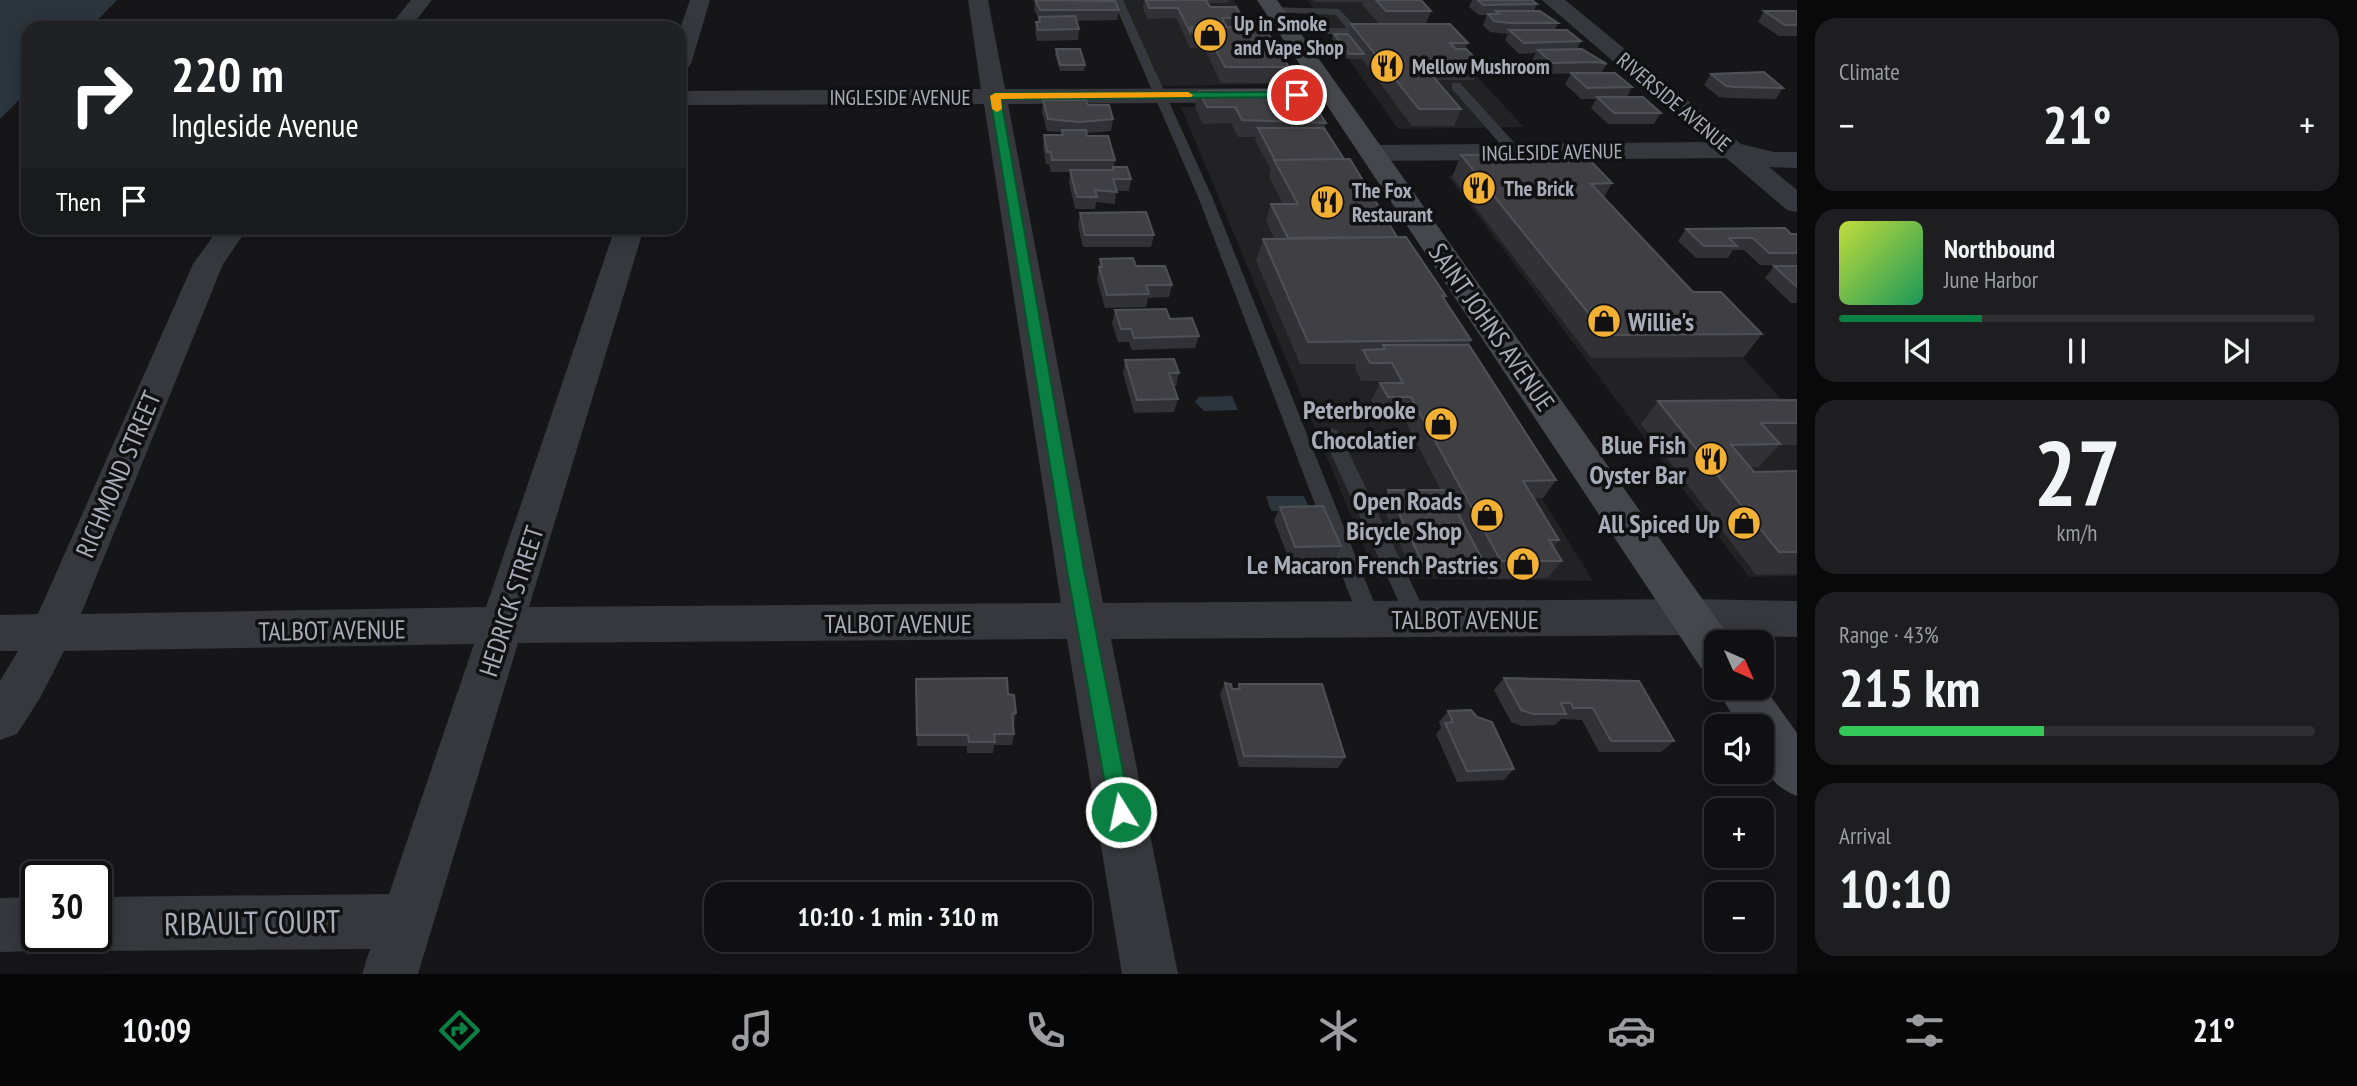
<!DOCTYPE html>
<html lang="en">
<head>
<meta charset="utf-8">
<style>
	body { margin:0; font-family:"PT Sans Narrow",sans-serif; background:#1e1e20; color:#f1f3f6; height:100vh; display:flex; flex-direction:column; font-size:26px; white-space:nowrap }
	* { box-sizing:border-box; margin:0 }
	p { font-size:23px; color:#9c9d9f }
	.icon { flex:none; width:38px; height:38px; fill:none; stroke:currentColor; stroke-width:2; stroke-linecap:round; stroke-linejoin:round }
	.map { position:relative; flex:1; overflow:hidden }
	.sheet { display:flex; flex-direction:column; gap:18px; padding:18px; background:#09090a; width:560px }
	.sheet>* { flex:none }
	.guide { position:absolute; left:21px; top:21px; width:665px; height:214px; border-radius:21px; box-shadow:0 4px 18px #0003,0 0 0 2px #303032; background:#202124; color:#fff; overflow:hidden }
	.needle { width:46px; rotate:135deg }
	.tools { position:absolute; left:1704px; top:630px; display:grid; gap:14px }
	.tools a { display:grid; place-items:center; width:70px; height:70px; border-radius:14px; background:#101012; box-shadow:0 4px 18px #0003,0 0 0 2px #303032; font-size:35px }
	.speed { position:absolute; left:21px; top:861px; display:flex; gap:14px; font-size:35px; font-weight:700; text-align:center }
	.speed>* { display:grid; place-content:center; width:91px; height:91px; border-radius:50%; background:#101012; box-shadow:0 4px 18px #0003,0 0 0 2px #303032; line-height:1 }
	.speed .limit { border:4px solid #111; border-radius:10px; background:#fff; color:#111 }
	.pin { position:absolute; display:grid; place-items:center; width:60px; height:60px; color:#fff; margin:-30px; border:4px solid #fff; border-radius:50%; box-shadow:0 2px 7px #0007 }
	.me { position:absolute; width:77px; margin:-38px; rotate:350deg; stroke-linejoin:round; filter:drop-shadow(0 0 5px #0008) }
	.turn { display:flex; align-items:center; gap:24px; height:147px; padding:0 35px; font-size:32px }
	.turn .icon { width:91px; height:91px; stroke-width:2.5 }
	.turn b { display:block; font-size:49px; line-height:60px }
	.then { display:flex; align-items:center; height:66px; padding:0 35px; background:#0003; gap:14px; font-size:26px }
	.big { font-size:52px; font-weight:700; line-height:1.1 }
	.sheet .tile { flex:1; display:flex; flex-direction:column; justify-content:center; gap:10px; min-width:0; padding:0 24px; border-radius:21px; background:#1e1e20 }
	.sheet .dial { align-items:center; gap:0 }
	.dial b { font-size:91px; line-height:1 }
	.song { display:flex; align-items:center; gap:21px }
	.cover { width:84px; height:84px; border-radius:10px; background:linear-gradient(135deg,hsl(70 70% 55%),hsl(150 70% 35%)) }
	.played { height:7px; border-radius:4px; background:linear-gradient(90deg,#0b8043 30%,#303032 30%) }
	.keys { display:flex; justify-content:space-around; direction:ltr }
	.heat { display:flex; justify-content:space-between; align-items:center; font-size:38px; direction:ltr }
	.charge { height:10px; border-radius:5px; background:linear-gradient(90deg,#34c759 43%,#303032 0) }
	.trip { position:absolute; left:704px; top:882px; width:388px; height:70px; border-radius:21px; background:#101012; box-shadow:0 4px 18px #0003,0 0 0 2px #303032; font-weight:700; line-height:70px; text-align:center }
	.menu { display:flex; height:112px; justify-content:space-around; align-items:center; background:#060607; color:#9c9d9f }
	.menu .icon { width:49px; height:49px }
	.menu .selected { color:#0b8043 }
	.menu b { font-size:32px; color:#f1f3f6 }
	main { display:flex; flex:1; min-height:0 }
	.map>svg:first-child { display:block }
	.built { fill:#222225 }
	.water { fill:#2c353c }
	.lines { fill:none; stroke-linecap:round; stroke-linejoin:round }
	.lane { fill:#37383d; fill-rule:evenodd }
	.street { fill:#37383d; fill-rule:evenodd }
	.secondary { fill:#45474d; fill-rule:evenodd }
	.wall { fill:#323236 }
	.building { fill:#3f3f44; stroke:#4f5156; stroke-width:2 }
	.route { fill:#0b8043; stroke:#07532c; stroke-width:2 }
	.slow { fill:#f59e0b }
	.labels { text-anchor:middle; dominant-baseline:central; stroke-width:7; stroke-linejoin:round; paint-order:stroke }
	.far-poi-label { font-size:21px; font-weight:bold; fill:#a8adb8; stroke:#111113; text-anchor:start }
	.far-street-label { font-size:21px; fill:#a8adb8; stroke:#111113 }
	.poi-label { font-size:26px; font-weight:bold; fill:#a8adb8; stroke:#111113; text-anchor:end }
	.street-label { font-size:26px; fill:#a8adb8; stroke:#111113 }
	.near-street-label { font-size:32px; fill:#a8adb8; stroke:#111113 }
</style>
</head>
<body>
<main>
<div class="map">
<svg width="1797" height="974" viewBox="0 0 1797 974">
	<rect width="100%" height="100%" fill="#161618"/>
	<path class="built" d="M1119 0H1234L1287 84 1159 86Z
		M1307 0H1405L1524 127 1398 129Z
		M1181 107H1300L1593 581 1377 578Z
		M1574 175 1797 416V576L1749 577 1448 176Z"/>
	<path class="water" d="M0 0H117L90 28H28V91L0 119Z
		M1232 396 1238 410 1204 411 1195 402 1199 397Z
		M1266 496H1304L1310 511H1271Z"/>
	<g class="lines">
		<path class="lane" d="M1113 0H1123L1213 199 1381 620 1378 626 1370 629 1362 626 1359 620 1199 199Z
			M1269 7 1339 9 1357 28H1374L1379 31 1374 34H1288L1284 33V29L1346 28 1336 15 1273 12 1268 9Z
			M1452 83H1460L1520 149V155H1510L1452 89Z
			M1331 428 1337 430 1340 434 1429 620 1426 626 1418 629 1410 626 1407 620 1322 434 1325 430Z"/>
		<path class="street" d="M411 0H432L410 28H388Z
			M690 0H710L691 64 687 69 679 71V31Z
			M968 0H988L1005 89 1331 88 1340 90 1343 95 1340 100 1331 102 1008 104 1103 603 1691 599 1797 601V637L1691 635 1111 639 1178 974H1122L1067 639 518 643 418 974H362L370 949 96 951 77 943 74 936H96V897L389 894 474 644 64 651 40 698 17 734 0 740V681L18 651H0V615L38 614 193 264 219 228H248L223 264 81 614 486 607 615 228H644L529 607 1061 603 984 104 679 105V91L981 89Z
			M1542 0H1565L1741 144 1774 152H1797V168L1769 167 1797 190V212L1787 210 1726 158 1373 161 1364 159 1360 153 1364 147 1373 145 1707 142Z
			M37 897V936H59L56 943 37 951 0 952V898Z"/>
		<path class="secondary" d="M1257 0H1277L1733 642H1717V674L1701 668Z
			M1762 684 1797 733V796C1762 782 1762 760 1762 726H1739L1716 688H1762Z"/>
	</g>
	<path class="wall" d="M1035 0 1119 10 1117 20 1077 21 1079 29 1078 40 1037 41 1035 32 1036 22H1038L1039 19 1034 10Z
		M1144 0H1229L1228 3H1208L1210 7 1242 18 1240 27 1289 67 1284 83H1221L1204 48H1190L1176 18 1147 19 1143 8Z
		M1314 0H1421L1431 11 1426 24 1468 43 1465 49 1481 64 1474 80H1436L1461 109 1454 126H1412L1362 59H1347L1332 39 1334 34H1348L1351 24H1379L1362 4 1363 2H1316Z
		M1472 0H1532L1537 4 1534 11 1558 23 1555 30 1581 41 1577 49 1607 64 1601 73 1632 87 1627 97 1661 113 1654 124H1608L1591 108 1596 99H1581L1565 84 1571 73H1591L1547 74 1532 60 1536 53 1519 54 1505 40 1508 34 1490 32 1483 25 1487 15H1479L1469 7Z
		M1764 11H1797V36H1779L1758 22Z
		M1056 49 1085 65 1084 71H1060L1055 55Z
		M1711 74 1783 88 1776 99 1728 98 1719 97 1704 85Z
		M1199 91 1326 123 1324 128 1397 237 1446 296 1444 299 1471 340 1469 345 1556 480 1543 498H1534L1559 540 1554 547 1562 561 1548 578 1488 579 1481 566 1475 575H1414L1381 503 1388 490H1441L1402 415H1379L1371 401 1380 383H1385L1384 381H1361L1355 368 1356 364H1300L1256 261 1263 239 1274 238 1266 221 1271 204H1283L1269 177 1271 170 1255 140 1256 137H1238L1231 123 1203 124 1195 107Z
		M1043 100 1088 105 1113 119 1111 131 1086 133 1087 136 1115 160 1114 167 1131 179 1129 191H1116L1115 204 1096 202 1095 209H1075L1069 182 1070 172H1051L1049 164H1046L1043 147 1044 135H1061V132L1047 131 1042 112Z
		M1461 155 1612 183 1604 197 1693 292 1762 334 1744 357 1591 358 1452 177Z
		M1080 213 1154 235 1151 247H1083L1078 225Z
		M1686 229 1797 234V303H1791L1765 278 1774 266H1793L1760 265 1744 250H1733L1728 258H1696L1678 241Z
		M1100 259 1136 266 1172 285 1169 297 1148 298 1146 307 1105 308 1097 279Z
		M1115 310 1170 319 1199 336 1195 348 1132 350 1129 342H1118L1112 323Z
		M1125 360 1179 373 1176 386H1173L1178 399 1174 412 1134 413 1123 373Z
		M1797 400V445H1779L1759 467H1750L1754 472 1797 471V574L1756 575 1641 424 1658 401Z
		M1280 507 1341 546 1334 558 1289 560 1274 520Z
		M1504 678 1639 681 1674 741 1661 752H1599L1582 720 1561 719 1555 725 1522 726 1511 722 1494 690Z
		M1225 683 1232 689H1237L1239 684 1345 757 1338 768 1239 767 1220 694Z
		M916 690 1016 713 1014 725H1013L1014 734 1012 745H994L993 753H967V746H917Z
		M1448 711 1514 769 1504 780 1457 782 1436 734 1441 728 1439 722Z"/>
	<path class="building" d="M1035 0 1115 1 1119 10H1040Z
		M1146 0H1206L1210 7H1236L1242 18H1222L1227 27H1191L1190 32 1178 8H1149Z
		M1376 0H1421L1431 11H1386Z
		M1478 0H1532L1537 4 1483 5Z
		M1496 11H1540L1558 23H1509L1494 21 1488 14H1499Z
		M1764 11H1797V25H1785Z
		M1075 16 1079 29 1038 30 1036 22H1040L1039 17Z
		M1351 24H1450L1468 43H1450L1456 49H1466L1481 64 1423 65 1461 109H1419Z
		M1191 27H1264L1289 67H1225L1207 33H1193Z
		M1509 30H1567L1581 41 1524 43Z
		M1334 34H1348L1364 54H1349Z
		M1056 49H1080L1085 65H1060Z
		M1582 49 1607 64 1597 62 1552 63 1538 50Z
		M1764 72 1783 88 1735 87 1726 86 1711 74Z
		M1571 73H1615L1632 87 1587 88Z
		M1305 90 1326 123 1242 120 1235 107H1207L1199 91Z
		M1597 97H1643L1661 113H1614Z
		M1043 100H1086L1088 105H1109L1113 119 1079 122 1048 119Z
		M1258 128H1324L1344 159 1275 160Z
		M1062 130H1086L1087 136H1108L1115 160H1052L1051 152H1047L1044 135H1063Z
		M1584 154 1612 183 1591 184 1693 292H1721L1762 334 1606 335 1461 155Z
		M1350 159 1397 237 1288 238 1271 204H1298L1274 160Z
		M1113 167H1127L1131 179H1113L1117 192 1095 190 1097 197H1077L1070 170H1113Z
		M1146 212 1154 235H1085L1080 213Z
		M1785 228 1791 234H1797V253H1769L1753 238H1729L1737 246H1704L1686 229Z
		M1406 237 1446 296H1442L1471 340 1308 342 1263 239Z
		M1133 258 1136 266H1165L1172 285H1146L1149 294 1107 295 1099 267H1102L1100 259Z
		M1774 266H1797V287Z
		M1166 309 1170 319 1192 318 1199 336 1134 338 1131 329H1121L1115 310Z
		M1383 345H1469L1556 480 1523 481 1559 540H1549L1562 561H1501L1411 397H1388L1380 383H1403L1392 363H1370L1363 350 1385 349Z
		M1174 359 1179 373H1169L1178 399 1137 400 1125 360Z
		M1797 400V423H1761L1780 444 1731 445 1754 472 1797 471V552H1779L1658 401Z
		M1388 490H1446L1484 563 1422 562Z
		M1323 506 1341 546 1295 547 1280 507Z
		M1007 678 1008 694 1014 695 1016 713 1012 714 1014 734H994L995 742H969L968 735H917L916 679Z
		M1504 678 1639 681 1674 741H1611L1593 708H1573L1571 703H1561L1566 714H1533L1521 710Z
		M1225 683 1231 684 1232 689H1240L1239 684H1322L1345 757 1244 756Z
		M1471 710 1477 717 1492 722 1514 769 1467 771 1445 723 1453 722 1448 711Z"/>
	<path class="route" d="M1297 92 1300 93V97L1001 99 1084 570 1131 812 1128 819 1121 822 1114 819 1110 812 1067 570 990 96 995 93Z"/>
	<path class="slow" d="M1188 92 1193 95 1191 97 1001 99 1002 109 997 112 992 109 990 96 995 93Z"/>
	<defs>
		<g id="shop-disc" transform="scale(1.75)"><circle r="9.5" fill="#f2b134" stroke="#111113"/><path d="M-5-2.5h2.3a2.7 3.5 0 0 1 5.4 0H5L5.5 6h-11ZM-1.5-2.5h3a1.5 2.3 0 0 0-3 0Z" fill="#111"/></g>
		<g id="restaurant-disc" transform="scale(1.75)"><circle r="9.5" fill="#f2b134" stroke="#111113"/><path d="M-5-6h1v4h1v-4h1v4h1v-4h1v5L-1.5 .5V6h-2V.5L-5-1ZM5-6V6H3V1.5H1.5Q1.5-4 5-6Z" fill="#111"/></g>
	</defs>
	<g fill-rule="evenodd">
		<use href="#shop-disc" x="1210" y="35"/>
		<use href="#restaurant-disc" x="1387" y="66"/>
		<use href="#restaurant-disc" x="1479" y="188"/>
		<use href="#restaurant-disc" x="1327" y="202"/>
		<use href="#shop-disc" x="1604" y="321"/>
		<use href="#shop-disc" x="1441" y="424"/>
		<use href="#restaurant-disc" x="1711" y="459"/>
		<use href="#shop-disc" x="1487" y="515"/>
		<use href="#shop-disc" x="1744" y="523"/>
		<use href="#shop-disc" x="1523" y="564"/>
	</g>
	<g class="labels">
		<g class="far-poi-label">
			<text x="1234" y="23">Up in Smoke<tspan x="1234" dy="24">and Vape Shop</tspan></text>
			<text x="1412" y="66">Mellow Mushroom</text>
			<text x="1504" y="188">The Brick</text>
			<text x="1352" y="190">The Fox<tspan x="1352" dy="24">Restaurant</tspan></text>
		</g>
		<g class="far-street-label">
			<text x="900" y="97">INGLESIDE AVENUE</text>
			<text transform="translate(1674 102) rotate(40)">RIVERSIDE AVENUE</text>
			<text transform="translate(1552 152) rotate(-1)">INGLESIDE AVENUE</text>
		</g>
		<g class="poi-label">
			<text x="1628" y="321" text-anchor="start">Willie's</text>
			<text x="1416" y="409">Peterbrooke<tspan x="1416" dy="30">Chocolatier</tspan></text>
			<text x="1686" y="444">Blue Fish<tspan x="1686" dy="30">Oyster Bar</tspan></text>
			<text x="1462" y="500">Open Roads<tspan x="1462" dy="30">Bicycle Shop</tspan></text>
			<text x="1720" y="523">All Spiced Up</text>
			<text x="1498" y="564">Le Macaron French Pastries</text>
		</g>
		<g class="street-label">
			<text transform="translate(1492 327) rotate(55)">SAINT JOHNS AVENUE</text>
			<text transform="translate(118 474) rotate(-67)">RICHMOND STREET</text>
			<text transform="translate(511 601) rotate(-72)">HEDRICK STREET</text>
			<text x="1465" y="619">TALBOT AVENUE</text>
			<text x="898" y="623">TALBOT AVENUE</text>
			<text transform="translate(332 630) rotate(-1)">TALBOT AVENUE</text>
		</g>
		<g class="near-street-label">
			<text transform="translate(252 922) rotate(-1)">RIBAULT COURT</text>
		</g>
	</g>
</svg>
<div class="tools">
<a><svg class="needle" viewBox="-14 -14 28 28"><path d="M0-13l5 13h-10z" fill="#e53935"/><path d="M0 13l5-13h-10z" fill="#9c9d9f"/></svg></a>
<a><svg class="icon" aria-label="sound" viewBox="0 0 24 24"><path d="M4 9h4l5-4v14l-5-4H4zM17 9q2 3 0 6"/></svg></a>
<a>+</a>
<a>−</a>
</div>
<div class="speed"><div class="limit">30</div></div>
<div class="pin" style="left:1297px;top:95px;background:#d93025"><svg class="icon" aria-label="arrive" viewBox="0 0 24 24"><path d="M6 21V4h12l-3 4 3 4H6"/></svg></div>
<svg class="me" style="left:1121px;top:812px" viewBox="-20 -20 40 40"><circle r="17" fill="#0b8043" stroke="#fff" stroke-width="3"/><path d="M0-11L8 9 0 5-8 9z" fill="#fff"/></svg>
<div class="trip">10:10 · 1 min · 310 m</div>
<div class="guide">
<div class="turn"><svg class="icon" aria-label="right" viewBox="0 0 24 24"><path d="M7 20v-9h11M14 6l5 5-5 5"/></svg><div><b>220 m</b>Ingleside Avenue</div></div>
<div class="then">Then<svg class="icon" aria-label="arrive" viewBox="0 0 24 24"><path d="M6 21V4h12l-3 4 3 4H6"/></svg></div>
</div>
</div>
<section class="sheet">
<div class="tile"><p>Climate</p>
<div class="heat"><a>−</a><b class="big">21°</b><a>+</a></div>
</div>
<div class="tile">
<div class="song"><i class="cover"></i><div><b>Northbound</b><p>June Harbor</p></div></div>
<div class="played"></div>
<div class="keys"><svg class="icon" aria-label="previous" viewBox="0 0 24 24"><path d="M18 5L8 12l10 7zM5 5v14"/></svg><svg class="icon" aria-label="pause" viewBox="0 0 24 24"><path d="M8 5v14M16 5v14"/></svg><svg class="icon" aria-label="next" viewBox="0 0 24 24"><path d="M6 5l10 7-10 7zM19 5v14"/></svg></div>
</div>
<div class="tile dial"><b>27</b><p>km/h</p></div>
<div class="tile"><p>Range · 43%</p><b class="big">215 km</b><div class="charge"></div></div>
<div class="tile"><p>Arrival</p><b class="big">10:10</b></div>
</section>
</main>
<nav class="menu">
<b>10:09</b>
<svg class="icon selected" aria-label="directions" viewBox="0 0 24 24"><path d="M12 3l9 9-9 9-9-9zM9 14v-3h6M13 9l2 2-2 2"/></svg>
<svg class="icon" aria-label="music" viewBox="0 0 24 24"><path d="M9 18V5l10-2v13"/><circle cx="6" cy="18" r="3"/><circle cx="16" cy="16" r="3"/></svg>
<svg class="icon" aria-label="phone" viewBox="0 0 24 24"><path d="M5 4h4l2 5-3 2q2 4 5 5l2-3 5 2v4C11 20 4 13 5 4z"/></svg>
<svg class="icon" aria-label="climate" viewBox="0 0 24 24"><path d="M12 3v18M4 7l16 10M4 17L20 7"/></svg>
<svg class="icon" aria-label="car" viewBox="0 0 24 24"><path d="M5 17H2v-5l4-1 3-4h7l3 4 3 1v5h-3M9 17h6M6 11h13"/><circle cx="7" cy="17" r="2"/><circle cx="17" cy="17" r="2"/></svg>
<svg class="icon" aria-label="filters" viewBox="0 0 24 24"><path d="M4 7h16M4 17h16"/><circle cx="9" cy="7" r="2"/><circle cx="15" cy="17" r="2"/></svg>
<b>21°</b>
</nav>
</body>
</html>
